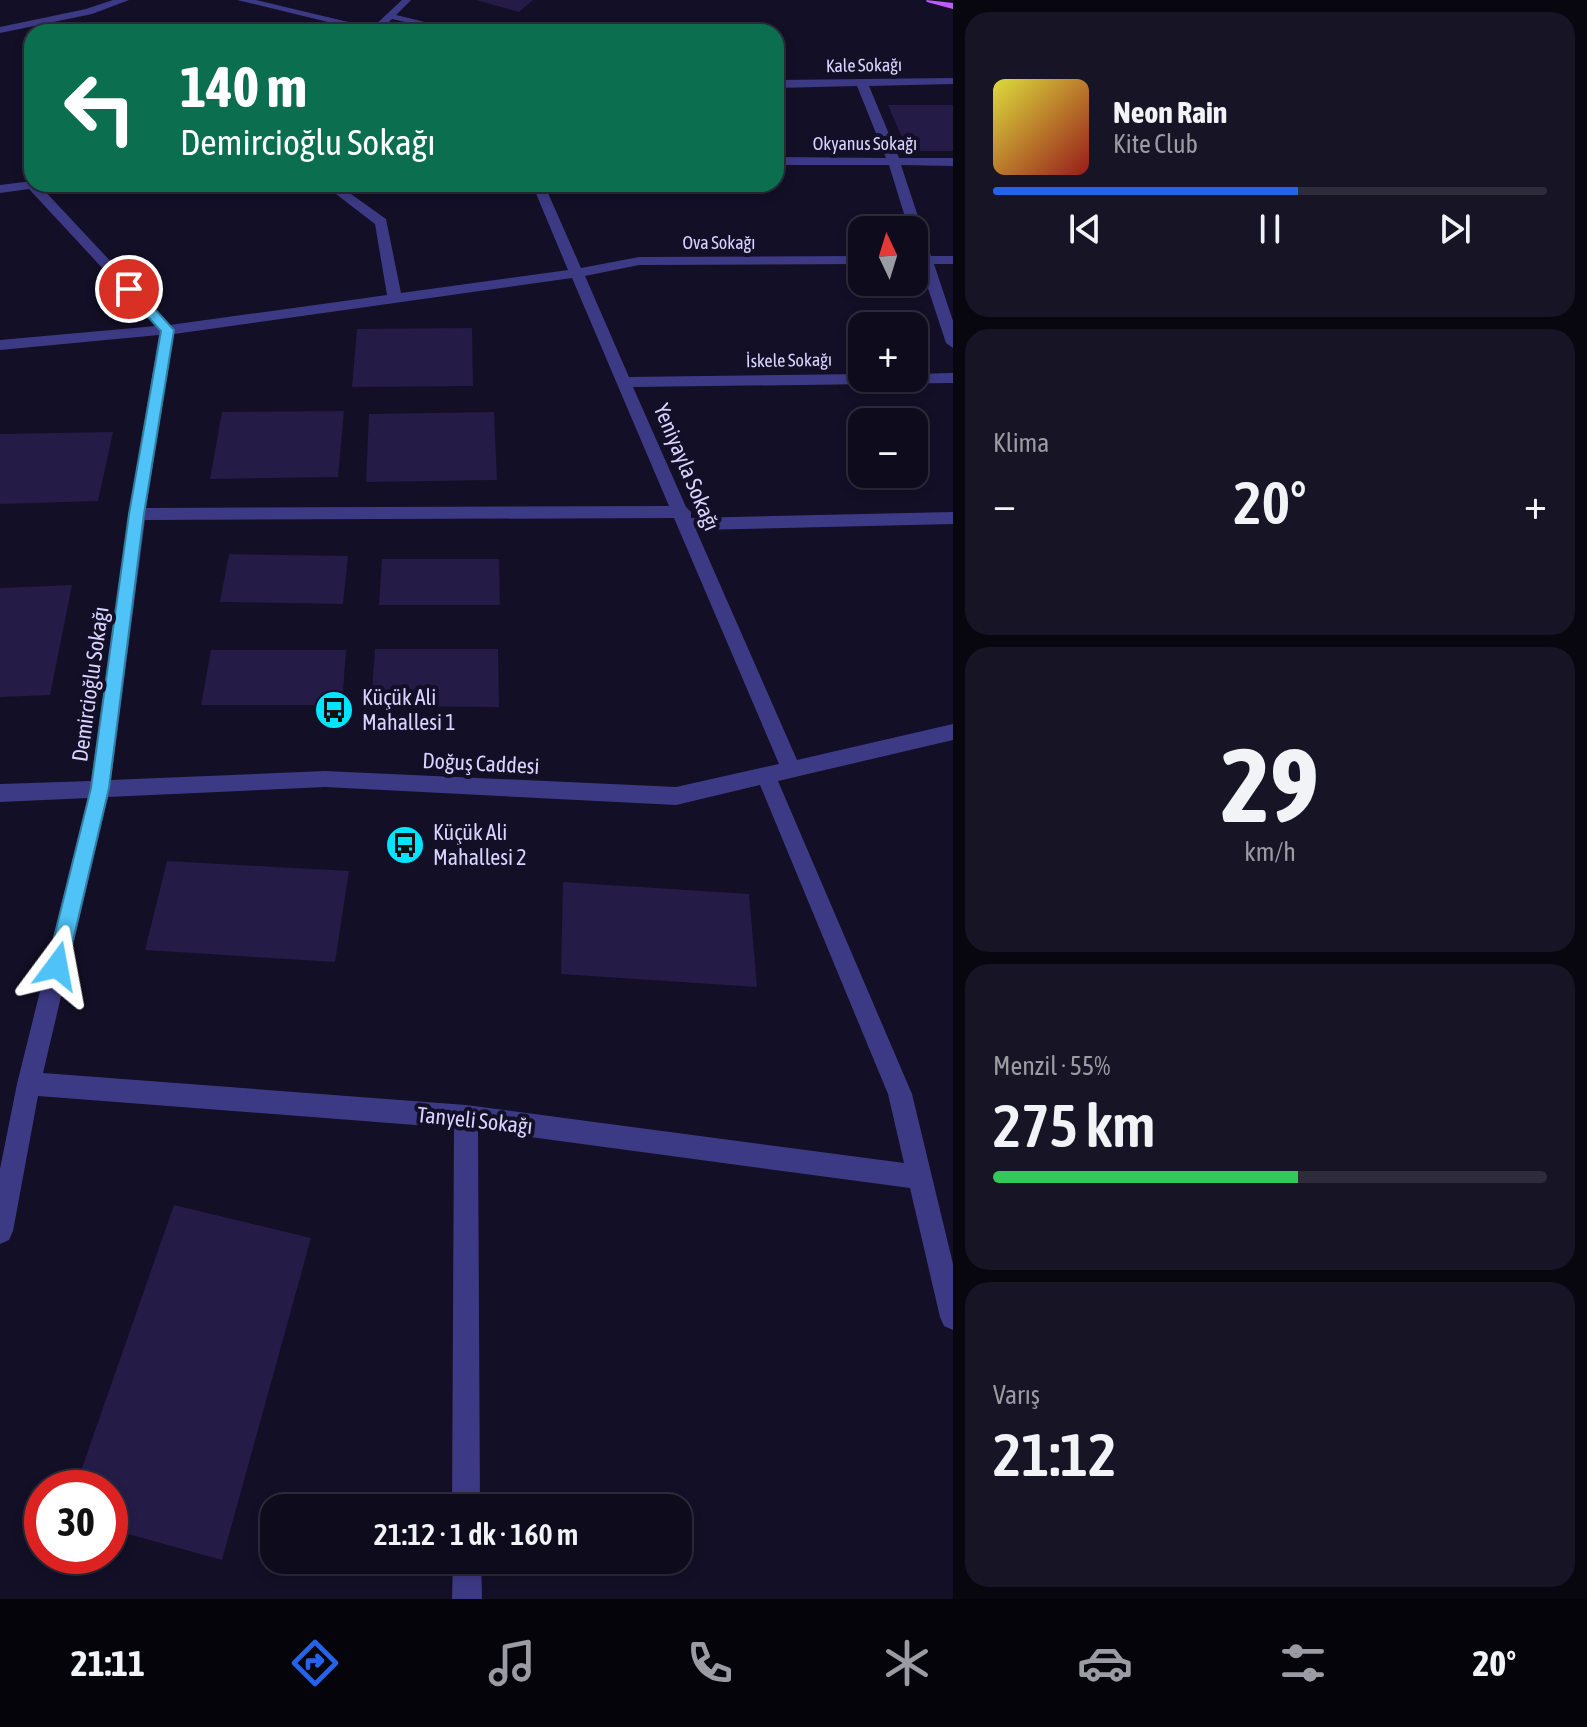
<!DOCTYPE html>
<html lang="tr">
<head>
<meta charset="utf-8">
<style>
	body { margin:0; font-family:"Asap Condensed",sans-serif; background:#171425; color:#f1f3f6; height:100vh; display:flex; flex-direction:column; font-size:30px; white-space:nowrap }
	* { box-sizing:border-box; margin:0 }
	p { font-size:26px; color:#9b9ba3 }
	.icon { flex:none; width:44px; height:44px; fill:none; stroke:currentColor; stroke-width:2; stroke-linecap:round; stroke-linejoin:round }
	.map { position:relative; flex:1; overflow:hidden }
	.side { display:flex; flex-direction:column; gap:12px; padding:12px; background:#08060f; width:634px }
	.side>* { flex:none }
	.banner { position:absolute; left:24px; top:24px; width:760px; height:168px; border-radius:24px; box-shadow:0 4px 12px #0003,0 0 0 2px #2e2b3b; background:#0b6e4f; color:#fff; overflow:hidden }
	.needle { width:52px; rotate:356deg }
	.fabs { position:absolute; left:848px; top:216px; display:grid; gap:16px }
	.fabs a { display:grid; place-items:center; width:80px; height:80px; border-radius:16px; background:#0e0b1c; box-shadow:0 4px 12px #0003,0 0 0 2px #2e2b3b; font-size:40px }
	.speed { position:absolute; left:24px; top:1470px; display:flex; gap:16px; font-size:40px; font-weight:700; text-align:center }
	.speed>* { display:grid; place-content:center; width:104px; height:104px; border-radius:50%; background:#0e0b1c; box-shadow:0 4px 12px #0003,0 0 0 2px #2e2b3b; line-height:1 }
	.speed .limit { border:12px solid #d22; background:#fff; color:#111 }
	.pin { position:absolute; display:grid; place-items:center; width:68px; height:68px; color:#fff; margin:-34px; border:4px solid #fff; border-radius:50%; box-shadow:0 2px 8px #0007 }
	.me { position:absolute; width:88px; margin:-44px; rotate:13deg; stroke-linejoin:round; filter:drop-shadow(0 0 6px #0008) }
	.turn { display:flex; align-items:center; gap:28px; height:168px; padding:0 24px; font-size:36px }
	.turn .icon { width:104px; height:104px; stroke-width:2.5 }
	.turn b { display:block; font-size:56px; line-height:68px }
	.big { font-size:60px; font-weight:600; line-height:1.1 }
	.side .tile { flex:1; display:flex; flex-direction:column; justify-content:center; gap:12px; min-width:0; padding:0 28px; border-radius:24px; background:#171425 }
	.side .dial { align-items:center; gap:0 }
	.dial b { font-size:104px; line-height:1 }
	.song { display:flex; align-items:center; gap:24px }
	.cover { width:96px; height:96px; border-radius:12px; background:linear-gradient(135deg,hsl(60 70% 55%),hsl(0 70% 35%)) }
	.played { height:8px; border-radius:4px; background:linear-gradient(90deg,#2563eb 55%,#2e2b3b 55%) }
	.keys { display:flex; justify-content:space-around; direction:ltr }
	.heat { display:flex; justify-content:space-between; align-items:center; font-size:44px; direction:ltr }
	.charge { height:12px; border-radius:6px; background:linear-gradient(90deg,#34c759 55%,#2e2b3b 0) }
	.trip { position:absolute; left:260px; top:1494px; width:432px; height:80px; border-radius:24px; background:#0e0b1c; box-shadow:0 4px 12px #0003,0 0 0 2px #2e2b3b; font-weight:600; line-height:80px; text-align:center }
	.menu { display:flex; height:128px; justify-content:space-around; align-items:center; background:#06040b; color:#9b9ba3 }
	.menu .icon { width:56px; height:56px }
	.menu .selected { color:#2563eb }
	.menu b { font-size:36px; color:#f1f3f6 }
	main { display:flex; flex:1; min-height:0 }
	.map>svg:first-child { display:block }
	.building { fill:#241b47 }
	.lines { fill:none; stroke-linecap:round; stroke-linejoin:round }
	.lane { fill:#3d3a85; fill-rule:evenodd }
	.street { fill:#3d3a85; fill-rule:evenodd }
	.primary { fill:#c25bff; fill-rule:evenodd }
	.route { fill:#4fc3f7; stroke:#337fa1; stroke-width:2 }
	.labels { text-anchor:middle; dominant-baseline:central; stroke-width:8; stroke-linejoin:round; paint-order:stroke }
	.far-street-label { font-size:18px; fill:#d9d4ff; stroke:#130f26 }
	.street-label { font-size:22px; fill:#d9d4ff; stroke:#130f26 }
	.poi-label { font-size:22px; fill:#d9d4ff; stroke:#130f26; text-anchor:start }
</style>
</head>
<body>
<main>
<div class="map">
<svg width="953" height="1599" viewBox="0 0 953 1599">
	<rect width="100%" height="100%" fill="#130f26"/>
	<path class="building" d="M476 0H533L519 12Z
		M888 105H953V151H908Z
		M472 328 473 386 352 387 357 329Z
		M344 411 338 477 210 479 222 412Z
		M494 412 497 480 366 482 369 414Z
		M113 432 98 501 0 504V434Z
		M229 554 348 556 343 604 220 602Z
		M382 559H499L500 605H379Z
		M72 585 50 695 0 697V588Z
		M375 649H498L499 707 371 706Z
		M211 650H346L342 705H201Z
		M167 861 349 871 335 962 145 950Z
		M563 882 749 894 757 987 561 974Z
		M174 1205 311 1238 222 1560 110 1529V1488H75Z"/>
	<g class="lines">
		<path class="lane" d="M402 0H411L396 15 466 32H450L392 19 378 32H372V28Z"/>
		<path class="street" d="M113 0H129L92 14 0 33V27L86 9Z
			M237 0H256L390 32H369Z
			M953 78V84L869 86 899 158H953V166L901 165 931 256H953V264H934L953 321V348L946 343 920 264 914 263V257L918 256 914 230H909L889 165H776V157L886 158 857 86 776 88V80Z
			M32 181V184H47L42 188 170 325 387 295 375 224 323 184H337L386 219 401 293 568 270 532 184H544L581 268 639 257 862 256V264L639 265 585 276 629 377 862 374V378H914V374L953 373V383L633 387 686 507 691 512V518L953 512V524L696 530 797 760 953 724V740L778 781 912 1094 953 1264V1330L944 1326 940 1317 910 1188 478 1130 480 1508H452L454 1128 38 1096 13 1231 9 1240 0 1244V1169L17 1084 88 798 0 802V784L91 781 129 514 159 335 0 350V340L156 326 29 189 0 193V185ZM572 278 669 506 146 508 174 334ZM674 518 779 764 676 787 325 771 111 780 145 520ZM760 785 888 1094 904 1163 466 1105 43 1073 108 797 325 787 676 805Z
			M453 1560H481L482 1599H452Z"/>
		<path class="primary" d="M926 0 953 3V9L927 2Z"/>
	</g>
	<path class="route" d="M125 286H134L174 330 144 514 109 788 67 966 64 972 57 975 50 972 47 966 91 788 129 514 161 331 125 292Z"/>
	<defs>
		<g id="bus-disc" transform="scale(2)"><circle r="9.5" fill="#00e5ff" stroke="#130f26"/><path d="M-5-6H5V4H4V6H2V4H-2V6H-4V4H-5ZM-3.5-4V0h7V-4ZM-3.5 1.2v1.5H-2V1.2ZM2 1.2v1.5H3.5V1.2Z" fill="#111"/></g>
	</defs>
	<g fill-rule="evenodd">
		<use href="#bus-disc" x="334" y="710"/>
		<use href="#bus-disc" x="405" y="845"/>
	</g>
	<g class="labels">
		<g class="far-street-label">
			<text transform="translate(864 65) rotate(-1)">Kale Sokağı</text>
			<text x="865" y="143">Okyanus Sokağı</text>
			<text x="719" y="242">Ova Sokağı</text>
			<text transform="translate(789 360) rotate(-1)">İskele Sokağı</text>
		</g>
		<g class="street-label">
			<text transform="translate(687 467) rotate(67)">Yeniyayla Sokağı</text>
			<text transform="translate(90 684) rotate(-82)">Demircioğlu Sokağı</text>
			<text transform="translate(481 763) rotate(3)">Doğuş Caddesi</text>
			<text transform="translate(475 1120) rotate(6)">Tanyeli Sokağı</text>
		</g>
		<g class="poi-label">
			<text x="362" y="697">Küçük Ali<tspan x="362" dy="25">Mahallesi 1</tspan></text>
			<text x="433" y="832">Küçük Ali<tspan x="433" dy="25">Mahallesi 2</tspan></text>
		</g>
	</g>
</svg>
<div class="fabs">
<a><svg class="needle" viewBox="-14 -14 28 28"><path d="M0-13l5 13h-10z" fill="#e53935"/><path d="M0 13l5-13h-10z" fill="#9b9ba3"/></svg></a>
<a>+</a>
<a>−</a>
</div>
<div class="speed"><div class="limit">30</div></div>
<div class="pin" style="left:129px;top:289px;background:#d93025"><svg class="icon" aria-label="arrive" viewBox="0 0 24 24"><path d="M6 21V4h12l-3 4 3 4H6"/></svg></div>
<svg class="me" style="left:57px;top:966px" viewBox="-20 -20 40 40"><path d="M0-17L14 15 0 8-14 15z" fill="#4fc3f7" stroke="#fff" stroke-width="4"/></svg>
<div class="trip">21:12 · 1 dk · 160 m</div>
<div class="banner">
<div class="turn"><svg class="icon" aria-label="left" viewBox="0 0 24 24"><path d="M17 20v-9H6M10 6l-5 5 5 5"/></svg><div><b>140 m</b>Demircioğlu Sokağı</div></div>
</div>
</div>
<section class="side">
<div class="tile">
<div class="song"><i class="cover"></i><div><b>Neon Rain</b><p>Kite Club</p></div></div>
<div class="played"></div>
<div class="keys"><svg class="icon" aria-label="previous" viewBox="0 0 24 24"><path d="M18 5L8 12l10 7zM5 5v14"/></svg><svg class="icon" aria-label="pause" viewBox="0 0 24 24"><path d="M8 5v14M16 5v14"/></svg><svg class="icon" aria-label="next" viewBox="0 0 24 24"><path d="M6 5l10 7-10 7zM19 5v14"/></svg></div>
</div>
<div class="tile"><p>Klima</p>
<div class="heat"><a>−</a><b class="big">20°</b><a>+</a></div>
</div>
<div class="tile dial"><b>29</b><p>km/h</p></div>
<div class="tile"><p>Menzil · 55%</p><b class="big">275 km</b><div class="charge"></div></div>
<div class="tile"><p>Varış</p><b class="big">21:12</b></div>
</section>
</main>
<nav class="menu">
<b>21:11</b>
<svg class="icon selected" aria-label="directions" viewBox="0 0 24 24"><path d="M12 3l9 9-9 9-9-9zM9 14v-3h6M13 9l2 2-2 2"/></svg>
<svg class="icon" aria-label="music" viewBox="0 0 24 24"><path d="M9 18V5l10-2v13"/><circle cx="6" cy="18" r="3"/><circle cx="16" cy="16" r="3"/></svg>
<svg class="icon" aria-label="phone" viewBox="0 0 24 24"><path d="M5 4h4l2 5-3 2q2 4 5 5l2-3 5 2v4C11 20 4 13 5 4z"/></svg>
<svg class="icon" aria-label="climate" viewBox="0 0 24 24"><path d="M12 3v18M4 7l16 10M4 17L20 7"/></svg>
<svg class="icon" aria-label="car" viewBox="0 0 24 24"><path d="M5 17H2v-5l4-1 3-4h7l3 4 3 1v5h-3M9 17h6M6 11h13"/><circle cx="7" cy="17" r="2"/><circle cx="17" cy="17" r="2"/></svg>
<svg class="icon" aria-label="filters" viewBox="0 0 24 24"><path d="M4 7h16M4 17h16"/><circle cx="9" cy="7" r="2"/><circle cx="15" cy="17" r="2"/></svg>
<b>20°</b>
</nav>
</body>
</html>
